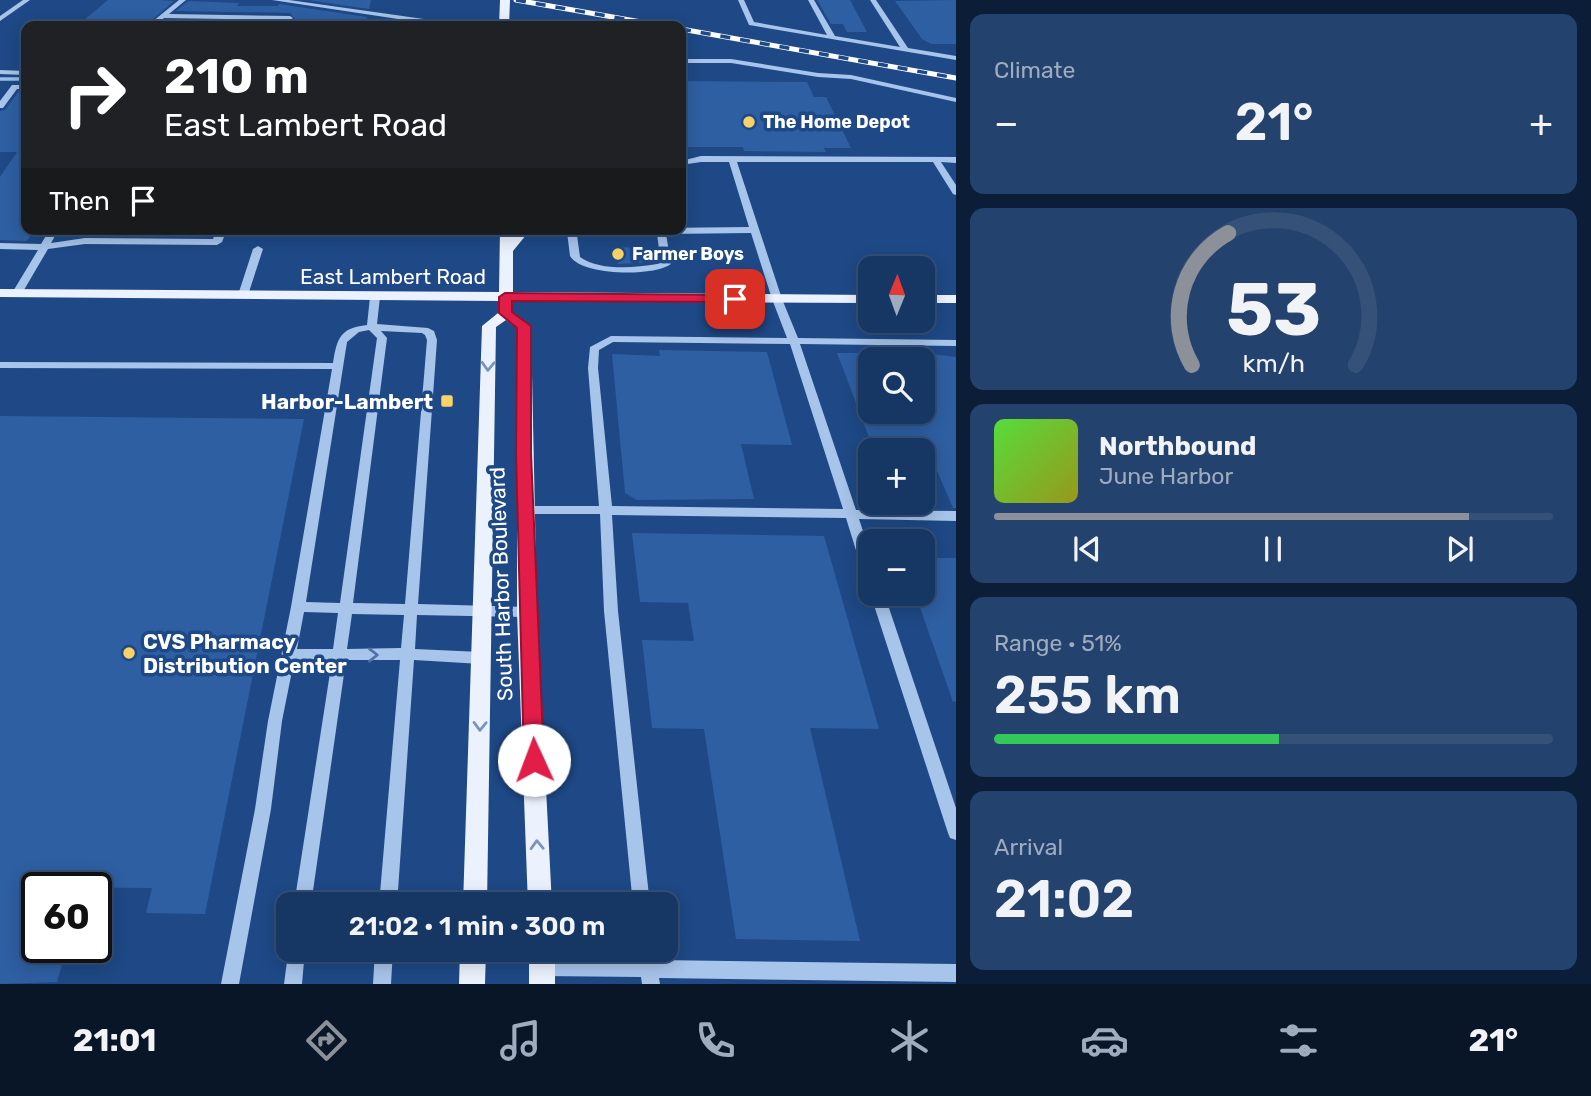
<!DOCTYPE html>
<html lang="en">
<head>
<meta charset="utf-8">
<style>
	body { margin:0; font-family:Rubik,sans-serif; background:#23426d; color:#f1f3f6; height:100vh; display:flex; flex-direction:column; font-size:26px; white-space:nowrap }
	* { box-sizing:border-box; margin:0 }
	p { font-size:23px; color:#9eacbf }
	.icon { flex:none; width:38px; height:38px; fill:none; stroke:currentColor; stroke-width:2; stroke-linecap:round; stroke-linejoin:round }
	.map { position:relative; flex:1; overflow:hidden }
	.details { display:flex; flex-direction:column; gap:14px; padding:14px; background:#0c1e37; width:635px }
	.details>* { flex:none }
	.hud { position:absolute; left:21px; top:21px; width:665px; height:214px; border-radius:14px; box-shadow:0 4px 18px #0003,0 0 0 2px #355178; background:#202124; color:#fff; overflow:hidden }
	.needle { width:46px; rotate:1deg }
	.controls { position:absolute; left:858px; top:256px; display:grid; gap:14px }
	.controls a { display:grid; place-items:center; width:77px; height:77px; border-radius:14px; background:#163764; box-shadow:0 4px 18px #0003,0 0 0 2px #355178; font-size:35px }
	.speed { position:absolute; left:21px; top:872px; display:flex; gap:14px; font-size:35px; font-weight:700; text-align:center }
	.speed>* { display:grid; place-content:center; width:91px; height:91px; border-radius:50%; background:#163764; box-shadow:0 4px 18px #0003,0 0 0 2px #355178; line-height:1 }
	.speed .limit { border:4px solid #111; border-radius:10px; background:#fff; color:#111 }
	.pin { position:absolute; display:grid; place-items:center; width:60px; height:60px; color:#fff; margin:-30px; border-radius:14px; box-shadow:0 4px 10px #0006 }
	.me { position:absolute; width:77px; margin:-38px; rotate:358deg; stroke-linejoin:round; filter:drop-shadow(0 0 5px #0008) }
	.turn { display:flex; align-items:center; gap:24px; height:147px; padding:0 28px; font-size:32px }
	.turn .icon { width:91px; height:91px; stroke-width:2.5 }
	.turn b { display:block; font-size:49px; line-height:60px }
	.then { display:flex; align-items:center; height:66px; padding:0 28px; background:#0003; gap:14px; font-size:26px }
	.big { font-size:52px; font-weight:600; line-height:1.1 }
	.details .tile { flex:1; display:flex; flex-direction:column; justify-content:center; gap:10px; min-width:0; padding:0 24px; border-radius:14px; background:#23426d }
	.details .dial { align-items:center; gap:0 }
	.dial svg { height:182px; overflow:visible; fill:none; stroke:#355178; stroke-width:7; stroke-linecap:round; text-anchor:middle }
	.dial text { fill:#f1f3f6; stroke:none }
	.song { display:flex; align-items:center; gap:21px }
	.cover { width:84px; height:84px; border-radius:10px; background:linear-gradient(135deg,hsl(110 70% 55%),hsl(60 70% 35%)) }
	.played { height:7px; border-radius:4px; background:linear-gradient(90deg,#8c9099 85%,#355178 85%) }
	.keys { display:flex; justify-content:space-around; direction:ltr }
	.heat { display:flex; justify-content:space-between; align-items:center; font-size:38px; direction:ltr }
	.charge { height:10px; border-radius:5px; background:linear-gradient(90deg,#34c759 51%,#355178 0) }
	.trip { position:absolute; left:276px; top:892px; width:402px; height:70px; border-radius:14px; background:#163764; box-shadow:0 4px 18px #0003,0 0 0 2px #355178; font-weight:600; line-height:70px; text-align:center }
	.tab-bar { display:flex; height:112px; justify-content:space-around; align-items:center; background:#091628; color:#9eacbf }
	.tab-bar .icon { width:49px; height:49px }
	.tab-bar .current { color:#8c9099 }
	.tab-bar b { font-size:32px; color:#f1f3f6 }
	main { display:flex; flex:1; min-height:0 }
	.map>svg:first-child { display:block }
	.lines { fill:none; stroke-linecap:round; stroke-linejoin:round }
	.stream { stroke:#9abeec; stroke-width:3.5 }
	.building { fill:#2e5fa3 }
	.minor { fill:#a7c4ea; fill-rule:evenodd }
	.major { fill:#ebf2fe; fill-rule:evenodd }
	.rail-casing { stroke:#fff; stroke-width:5 }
	.rail { stroke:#1e4986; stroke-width:3.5; stroke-dasharray:10; stroke-linecap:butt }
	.oneway { stroke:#7a95bc }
	.oneway2 { stroke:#4e74a9 }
	.route { fill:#e11d48; stroke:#92132f; stroke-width:2 }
	.poi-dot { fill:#f9d266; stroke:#1e4986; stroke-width:2.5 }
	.labels { text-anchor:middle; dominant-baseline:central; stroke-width:7; stroke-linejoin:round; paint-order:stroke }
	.far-poi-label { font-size:18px; font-weight:bold; fill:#fff; stroke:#1e4986; text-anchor:start }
	.street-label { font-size:21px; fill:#fff; stroke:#1e4986 }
	.poi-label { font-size:21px; font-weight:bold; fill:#fff; stroke:#1e4986; text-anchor:end }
</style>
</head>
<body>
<main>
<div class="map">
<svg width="956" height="984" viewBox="0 0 956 984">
	<rect width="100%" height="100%" fill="#1e4986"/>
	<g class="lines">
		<path class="stream" d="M0 79H26"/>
	</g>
	<path class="building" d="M108 0H160L174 1 145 26H77Z
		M308 0H371L369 9Z
		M817 0H850L867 32H847L843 24H831Z
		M956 0V44H931L922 39 895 1Z
		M188 1 239 3 237 6H278L279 4 367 17 365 26H158L165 21 290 23 295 19 290 13 176 11Z
		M681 81 807 82 814 97H826L851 148H824L826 152 744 151 743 147H681Z
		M18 92H26V229H35L27 241 0 240V177L17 152H0V111L5 110Z
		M616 247 650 248 653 262 618 264Z
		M659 350 767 352 792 445 741 444 754 499 637 500 625 493 612 354 660 356Z
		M837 353H870V411H922V353L956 357V508H953L926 445H872Z
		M0 416 304 419 205 914 146 913 152 888 37 887V947H67L57 982 0 984Z
		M632 533 824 536 879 729 810 728 860 941 736 939 704 729 652 728 642 640 694 641 688 603 640 602Z
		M922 558H956V701L953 702 915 593H922Z"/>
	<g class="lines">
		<path class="minor" d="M23 0H30L0 21V16Z
			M179 0H186L169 14 290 16 293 18 290 20 164 18 154 26H147Z
			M272 0H289L438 21H504L507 23 504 25H438Z
			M738 0H744L754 22 827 35 808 0H814L835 36 900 47 870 0H876L908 48 956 56V60L749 25Z
			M681 59H731L818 73 851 75 956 98V102L851 79 818 77 731 63H681Z
			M0 70 26 71V75L0 74Z
			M12 85H26V89H17L3 108H0V101Z
			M701 156 956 157V163L941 162 956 185V195L953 194 933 162H737L782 299 798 338 956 340V346L800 344 856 510 956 511V521L859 519 870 552V578L865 577 863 573 846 518 612 515 618 611 650 905H633L604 611 600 514H525L519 510 525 506H599L588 368 590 347 611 336 787 338 772 299 751 233 666 234 671 264C653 277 582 276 570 256L567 232 572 229 749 227 729 162H701L681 165V161ZM657 234 661 263 657 264C634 268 600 271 580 257L577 235ZM613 342 790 344 843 509 612 506 598 368 599 350Z
			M50 229H59L51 243 85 238 213 239 217 229H227L222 242 217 245 85 244 48 249 21 295H13L12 293 38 250 0 249V243L41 244Z
			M258 246 263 249 248 295 243 298 239 297 238 295 253 249Z
			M375 294 380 297 377 324 428 328 434 331 437 340 418 604 527 607 532 608 534 612 532 616 527 617 417 615 415 649 481 652 486 654 488 658 486 662 481 664 414 660 397 905H379L400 660H346L311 905H294L332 660 294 661 282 721 271 809 239 984H221L255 809 268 721 291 607 332 369 0 368V362L333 363C337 338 340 328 367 325L370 297ZM369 330 377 338 340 603 306 602 347 342 359 332ZM381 331 422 333 425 335 427 340 405 604 353 603 387 338ZM304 612 338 613 333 649H297ZM352 614 404 615 401 648 347 649Z
			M870 593H884L956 808V840L950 838 948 833Z
			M289 946V950H305L302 984H284Z
			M375 950H393L391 984H373Z
			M638 950H656L657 960 956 964V982L659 978 660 984H642L641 977 542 976 536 973 533 967 536 961 542 958 639 960Z"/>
		<path class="major" d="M500 0H510L509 26H499Z
			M500 229H514V234L518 229H531L513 251V292L870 295V303L513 301 509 309 531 326 537 612 552 905H528L517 612V328L506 320 496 327 487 905H463L482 326 503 309 499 306V301L0 297V289L499 292Z
			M922 295H956V303H922Z
			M460 950H486L485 984H459Z
			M529 950H555V984H529Z"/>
		<g class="rail-casing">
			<path id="rail" d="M516 0 664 26
				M681 29 956 78"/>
		</g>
		<use href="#rail" class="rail"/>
	</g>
	<defs><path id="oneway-chevron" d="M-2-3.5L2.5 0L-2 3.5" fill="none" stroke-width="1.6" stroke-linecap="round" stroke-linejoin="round" transform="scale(1.75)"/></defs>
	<g class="oneway">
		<use href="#oneway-chevron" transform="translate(488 366) rotate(92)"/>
		<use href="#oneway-chevron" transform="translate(480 726) rotate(91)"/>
		<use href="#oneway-chevron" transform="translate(537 845) rotate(-92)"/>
	</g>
	<use class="oneway2" href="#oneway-chevron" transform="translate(373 655)"/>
	<path class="route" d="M505 293 735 295 742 299 735 302 512 301V312L531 326V453L544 760 541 767 534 769 527 767 524 760 516 453 517 328 499 313V297Z"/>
	<g class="poi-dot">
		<circle cx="749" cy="122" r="7"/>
		<circle cx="618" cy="254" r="7"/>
		<rect x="440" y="394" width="14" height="14" rx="3.5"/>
		<circle cx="129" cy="653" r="7"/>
	</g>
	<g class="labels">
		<g class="far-poi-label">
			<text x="763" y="122">The Home Depot</text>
			<text x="632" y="254">Farmer Boys</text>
		</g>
		<g class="street-label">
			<text x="393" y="276">East Lambert Road</text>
			<text transform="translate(501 584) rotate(-92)">South Harbor Boulevard</text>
		</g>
		<g class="poi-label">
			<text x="433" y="401">Harbor-Lambert</text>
			<text x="143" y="641" text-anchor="start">CVS Pharmacy<tspan x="143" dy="24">Distribution Center</tspan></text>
		</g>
	</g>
</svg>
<div class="controls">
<a><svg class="needle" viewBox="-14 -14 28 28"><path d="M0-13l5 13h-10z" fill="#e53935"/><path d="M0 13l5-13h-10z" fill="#9eacbf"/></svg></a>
<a><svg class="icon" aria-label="search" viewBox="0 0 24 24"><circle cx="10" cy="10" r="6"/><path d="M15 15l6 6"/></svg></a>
<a>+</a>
<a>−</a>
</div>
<div class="speed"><div class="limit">60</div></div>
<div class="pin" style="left:735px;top:299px;background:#d93025"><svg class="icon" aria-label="arrive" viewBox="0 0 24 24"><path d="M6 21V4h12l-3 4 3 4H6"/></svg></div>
<svg class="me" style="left:534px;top:760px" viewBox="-20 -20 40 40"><circle r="19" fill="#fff"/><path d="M0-13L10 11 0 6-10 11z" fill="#e11d48"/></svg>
<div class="trip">21:02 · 1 min · 300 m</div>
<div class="hud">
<div class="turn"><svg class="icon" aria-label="right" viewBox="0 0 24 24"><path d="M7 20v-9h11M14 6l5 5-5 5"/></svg><div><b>210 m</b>East Lambert Road</div></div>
<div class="then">Then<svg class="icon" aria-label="arrive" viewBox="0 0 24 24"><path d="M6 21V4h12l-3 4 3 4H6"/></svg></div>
</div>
</div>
<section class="details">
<div class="tile"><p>Climate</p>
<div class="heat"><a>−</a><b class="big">21°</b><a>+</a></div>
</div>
<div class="tile dial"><svg viewBox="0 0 100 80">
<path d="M14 69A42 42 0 1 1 86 69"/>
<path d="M14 69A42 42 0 0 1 30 11" stroke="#8c9099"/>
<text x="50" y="56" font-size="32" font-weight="700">53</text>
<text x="50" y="72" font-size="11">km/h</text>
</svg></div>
<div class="tile">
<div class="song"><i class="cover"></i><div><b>Northbound</b><p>June Harbor</p></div></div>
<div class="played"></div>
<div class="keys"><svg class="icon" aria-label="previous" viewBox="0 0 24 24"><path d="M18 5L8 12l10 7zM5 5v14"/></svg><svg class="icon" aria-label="pause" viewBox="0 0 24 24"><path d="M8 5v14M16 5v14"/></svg><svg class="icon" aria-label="next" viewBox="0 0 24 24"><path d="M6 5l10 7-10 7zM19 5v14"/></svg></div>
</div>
<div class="tile"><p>Range · 51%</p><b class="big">255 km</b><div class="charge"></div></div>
<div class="tile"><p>Arrival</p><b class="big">21:02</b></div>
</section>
</main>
<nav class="tab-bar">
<b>21:01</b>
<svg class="icon current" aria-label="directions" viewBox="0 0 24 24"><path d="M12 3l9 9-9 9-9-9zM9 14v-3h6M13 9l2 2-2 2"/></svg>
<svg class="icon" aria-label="music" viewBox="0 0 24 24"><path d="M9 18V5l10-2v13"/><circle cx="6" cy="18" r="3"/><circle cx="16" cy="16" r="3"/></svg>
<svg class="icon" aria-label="phone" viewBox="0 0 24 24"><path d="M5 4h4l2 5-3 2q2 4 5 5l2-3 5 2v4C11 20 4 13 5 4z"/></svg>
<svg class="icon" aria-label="climate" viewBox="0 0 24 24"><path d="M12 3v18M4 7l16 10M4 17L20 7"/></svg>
<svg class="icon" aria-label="car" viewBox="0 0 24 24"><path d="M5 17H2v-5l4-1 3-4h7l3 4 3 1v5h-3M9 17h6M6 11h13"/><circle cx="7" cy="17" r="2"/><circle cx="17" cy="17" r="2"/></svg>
<svg class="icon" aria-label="filters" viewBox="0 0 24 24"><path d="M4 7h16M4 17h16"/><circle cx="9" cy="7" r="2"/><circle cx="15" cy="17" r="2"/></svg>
<b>21°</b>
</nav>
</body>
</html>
